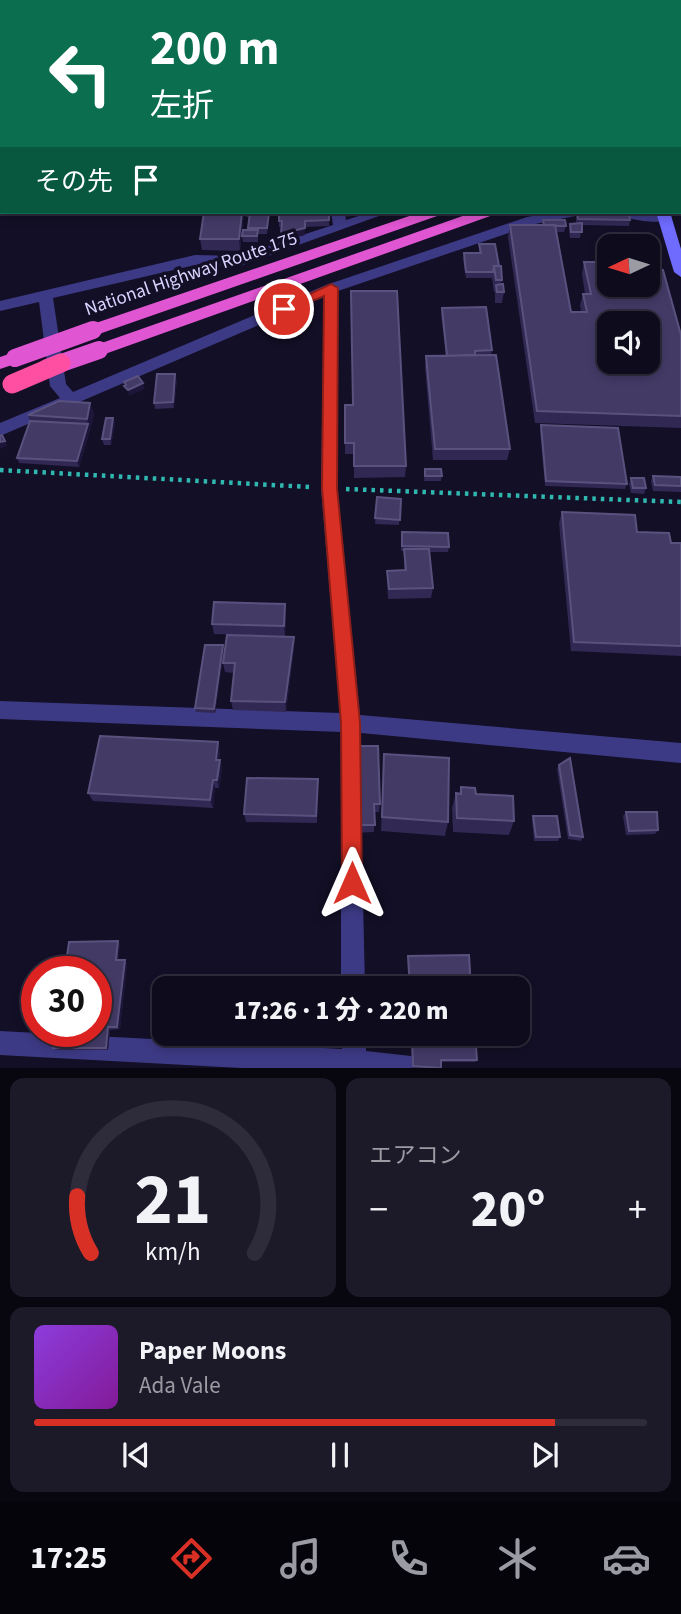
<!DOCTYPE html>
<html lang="ja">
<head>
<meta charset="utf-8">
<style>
	body { margin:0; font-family:"Source Sans 3","Noto Sans JP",sans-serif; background:#1c1929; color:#f1f3f6; height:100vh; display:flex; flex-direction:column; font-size:26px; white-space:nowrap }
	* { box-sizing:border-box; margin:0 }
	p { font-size:23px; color:#9b9ba3 }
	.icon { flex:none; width:38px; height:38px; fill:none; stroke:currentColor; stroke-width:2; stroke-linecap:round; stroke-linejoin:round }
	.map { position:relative; height:1068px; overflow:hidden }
	.side { display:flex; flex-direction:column; gap:10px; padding:10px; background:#08060f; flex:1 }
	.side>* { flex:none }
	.hud { position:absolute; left:0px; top:0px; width:682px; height:214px; box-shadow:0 4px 10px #0003,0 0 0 2px #2e2b3b; background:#0b6e4f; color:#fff; overflow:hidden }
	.needle { width:46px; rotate:266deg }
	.controls { position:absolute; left:597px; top:234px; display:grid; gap:14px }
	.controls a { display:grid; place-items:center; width:63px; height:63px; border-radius:14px; background:#0e0b1c; box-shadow:0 4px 10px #0003,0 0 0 2px #2e2b3b; font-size:35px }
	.speed { position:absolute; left:21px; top:956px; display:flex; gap:14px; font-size:35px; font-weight:700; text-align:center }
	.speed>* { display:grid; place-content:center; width:91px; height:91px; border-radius:50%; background:#0e0b1c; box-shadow:0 4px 10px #0003,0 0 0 2px #2e2b3b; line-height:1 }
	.speed .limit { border:10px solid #d22; background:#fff; color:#111 }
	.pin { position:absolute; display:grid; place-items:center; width:60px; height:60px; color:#fff; margin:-30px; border:4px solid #fff; border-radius:50%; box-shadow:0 2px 7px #0007 }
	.me { position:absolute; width:77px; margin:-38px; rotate:0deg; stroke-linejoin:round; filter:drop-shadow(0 0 5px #0008) }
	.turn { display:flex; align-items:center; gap:24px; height:147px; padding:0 35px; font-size:32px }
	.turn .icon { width:91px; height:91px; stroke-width:2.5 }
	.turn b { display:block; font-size:49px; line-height:60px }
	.then { display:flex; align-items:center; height:66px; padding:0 35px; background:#0003; gap:14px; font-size:26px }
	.big { font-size:52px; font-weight:800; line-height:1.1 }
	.side .widget { flex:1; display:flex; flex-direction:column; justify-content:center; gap:10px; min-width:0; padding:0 24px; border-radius:14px; background:#1c1929 }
	.side .dial { align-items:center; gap:0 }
	.dial svg { height:182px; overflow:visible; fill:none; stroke:#2e2b3b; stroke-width:7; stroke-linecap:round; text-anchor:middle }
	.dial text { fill:#f1f3f6; stroke:none }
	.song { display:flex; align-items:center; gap:21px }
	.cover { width:84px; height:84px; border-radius:10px; background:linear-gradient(135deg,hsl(270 70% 55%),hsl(290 70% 35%)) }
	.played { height:7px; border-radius:4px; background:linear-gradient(90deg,#d93025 85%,#2e2b3b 85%) }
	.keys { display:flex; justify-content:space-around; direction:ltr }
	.heat { display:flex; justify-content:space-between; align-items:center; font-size:38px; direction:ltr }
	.side .tiles { flex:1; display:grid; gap:10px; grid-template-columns:1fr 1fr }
	.widget:last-child { grid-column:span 2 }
	.trip { position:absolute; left:152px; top:976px; width:378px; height:70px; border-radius:14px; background:#0e0b1c; box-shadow:0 4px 10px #0003,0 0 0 2px #2e2b3b; font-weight:800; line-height:70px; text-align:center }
	.tab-bar { display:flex; height:112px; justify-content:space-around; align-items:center; background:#06040b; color:#9b9ba3 }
	.tab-bar .icon { width:49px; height:49px }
	.tab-bar .selected { color:#d93025 }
	.tab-bar b { font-size:32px; color:#f1f3f6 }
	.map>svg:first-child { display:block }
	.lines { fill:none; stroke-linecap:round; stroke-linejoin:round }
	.path { stroke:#2fb8b0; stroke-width:4.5; stroke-dasharray:3.5 5; stroke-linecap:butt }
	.minor { fill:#3d3a85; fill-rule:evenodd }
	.secondary { fill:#6f6bff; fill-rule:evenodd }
	.trunk { fill:#e055d1; fill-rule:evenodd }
	.trunk-bridge { stroke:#e055d1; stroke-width:18 }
	.motorway-bridge { stroke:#ff4fa3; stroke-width:19 }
	.wall { fill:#312854 }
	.shaded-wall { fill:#1d163a }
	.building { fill:#433a66; stroke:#5a527e; stroke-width:2; fill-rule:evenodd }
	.route { fill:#d93025; stroke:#8d1f18; stroke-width:2 }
	.labels { text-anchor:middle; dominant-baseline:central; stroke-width:7; stroke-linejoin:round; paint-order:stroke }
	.street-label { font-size:19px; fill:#d9d4ff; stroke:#130f26 }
</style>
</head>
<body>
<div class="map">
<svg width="681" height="1068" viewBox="0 0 681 1068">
	<rect width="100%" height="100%" fill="#130f26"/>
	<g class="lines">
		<path class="path" d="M0 470 309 487
			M346 489 681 502"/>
		<path class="minor" d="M137 0H147L136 2Z
			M0 1 6 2H2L0 8Z
			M0 99H2V107H0Z
			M331 212H345L346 220 371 212H390L240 266 195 265 53 298 66 384 73 392 326 285 527 217 554 212H582L575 216 535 224 338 291 337 488 360 715 681 743V763L361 733V768L358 775 351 778 344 775 341 768V732L0 719V701L340 713 321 488 324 297 0 436V423L60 398 50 386 39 302 0 311V301L195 255 239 256 333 225Z
			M615 212H650L670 215 672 218C662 226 625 220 615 212Z
			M351 797 358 800 361 807 365 989H341V807L344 800Z
			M0 1031 342 1049V1034H366V1051L411 1056 420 1059 423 1068H241L0 1055Z"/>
		<path class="secondary" d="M590 0H600L601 2H591Z
			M656 212H670L681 249V277L674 272Z"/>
		<path class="trunk" d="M421 212H442L440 215 99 334 93 336 85 330 87 326Z
			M474 212H495L493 215 105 354H93L91 350 93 346Z
			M15 352 23 358 21 362 0 369V357Z"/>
		<path class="trunk-bridge" d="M15 358 93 330
			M47 368 99 350"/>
		<path class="motorway-bridge" d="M12 384 61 363"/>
	</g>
	<path class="wall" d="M77 0H127L126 2H92V1L91 2H77Z
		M263 0H284L283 2H263Z
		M293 0H316V2H293Z
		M338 0H390V2H338Z
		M452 0H504V2H452Z
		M2 38V97L0 96V40Z
		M0 107H2V136H0Z
		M204 212H244L240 251 202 250 200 239Z
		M245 212H269V219L267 234H258V242H243L242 236 248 230 249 217H246Z
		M329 212V226L305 227V235L282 241V227H279V221Z
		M577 212 630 220 629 226 582 225 580 238H570L569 230 570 224H576V218Z
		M543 220 566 226 564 232H556L571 312H581L580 305 583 294H585L582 274 584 262 609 274 681 335V428L535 423 508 237 510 225H542Z
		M479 244 499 266 502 280 501 284 504 292 502 303H495V292H494L492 278H466L463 259 464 253H479Z
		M442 308 492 350 491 355 510 449 507 460H433L425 367 426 356H446L441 314Z
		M177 380 174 408 155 409 154 403Z
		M90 403 94 414 90 430 79 467 19 463 17 458 30 421 28 415Z
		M345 405 406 466 405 477 354 478V454H345Z
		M113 418 115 424 111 445H104L102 439Z
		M541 425 627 484 625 489 545 486 540 431Z
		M425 469 442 476 441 481H424Z
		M653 476 681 477V492L653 491 651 481Z
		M631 478 646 488 644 494 631 493 629 484Z
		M377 497 401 499 399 525 375 524Z
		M562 512 637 532 671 543H681V656L571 651 559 523Z
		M402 532 449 547 448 552H429L433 588 431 598 388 599 387 581V571L404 570V551H401Z
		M285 604 286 614 285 636 214 634 212 624Z
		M294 637V647L286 712 233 710 231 701 234 673 225 672 223 663Z
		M223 645 224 650 215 713 196 712 195 708Z
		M218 742 220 750 219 760 222 768 219 788H215L213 808 93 801 88 793Z
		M348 746 380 804 379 812H374V832L352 833Z
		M384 754 448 822 445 836 381 831Z
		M559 765 583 837 581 841 568 839 557 769Z
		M318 787 317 823 246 822 244 814Z
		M461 787 514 821 509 835 453 832 452 808 456 793 459 794Z
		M626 812 658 830 655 834 626 835 623 816Z
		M533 816 560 837 558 841H534L532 820Z
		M120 944 118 960 127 963 120 1029 110 1030 108 1050H56L53 1048Z
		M395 1034H475L477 1060 475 1062H441V1068H412L411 1040H396Z"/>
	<path class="shaded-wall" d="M242 212H244L240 251 239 239Z
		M346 212H364L346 218Z
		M305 228V235L282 241 281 234Z
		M175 374 177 380 174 408 173 402Z
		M143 383 145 389 129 396 128 390Z
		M90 403 94 414 90 430 79 467 77 461 88 424 87 419Z
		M113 418 115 424 111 445 110 439Z
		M5 441 7 446 0 449V442Z
		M285 604 286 614 285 636 284 626Z
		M294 637V647L286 712 285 702Z
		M223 645 224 650 215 713 214 709Z
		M218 742 220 750 218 768 216 760Z
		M220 760 222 768 219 788 217 780Z
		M213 780 215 788 213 808 210 800Z
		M118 941 120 944 118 963 116 960Z
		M125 960 127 963 120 1029 117 1027Z
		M108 1027 110 1030 108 1050 106 1048Z"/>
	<path class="building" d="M146 0H166L165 2H145Z
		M172 0H204L215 1 170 2Z
		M217 0H232L231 2H216Z
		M369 0H388L387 2Z
		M407 0H430L429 2H406Z
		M434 0H448L447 2H433Z
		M457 0H497V2H464V1Z
		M519 0H532V2H520Z
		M532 0H583L584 2H533Z
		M624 0H650L665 2H623Z
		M1 45H2V60H0Z
		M1 68H2V85H0Z
		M0 107H2V124H0Z
		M204 212H242L239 239H200Z
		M250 212 269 213 267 228H248Z
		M279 212H329V220L305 221V228L281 234 282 221H279Z
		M577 212 629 214 630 220 578 219Z
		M543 220H565L566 226 544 225Z
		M582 223V232H571L570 224Z
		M510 225H555L571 312H587L583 294H591L584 262H606L609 274V285H648V270H663L681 335V416L537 411ZM609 324H648V362H609Z
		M243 230H258L257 236H242Z
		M479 244H495L499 266H494L493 272H466L464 253H481Z
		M494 266H501L502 280H496Z
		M503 284 504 292H497L496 285Z
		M351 291H397L406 466H354V443H345V405H353Z
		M486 307 492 350 475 351V355L447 356 442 308Z
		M496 355 510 449H435L426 356Z
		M157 374H175L173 402 154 403Z
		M138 376 143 383 128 390 124 386 126 385 124 382Z
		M59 401 90 403 87 419 28 415Z
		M106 418H113L110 439H102Z
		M30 421 88 424 77 461 17 458Z
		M541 425 618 428 627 484 546 481Z
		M2 435 5 441 0 442V436Z
		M425 469H441L442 476H425Z
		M653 476 681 477V486L655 485Z
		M631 478H644L646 488H633Z
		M377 497 401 499 400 520 375 518Z
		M562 512 635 515 637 532 669 533 671 543H681V646L574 642Z
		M402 532 448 533 449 547 402 546Z
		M404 549H429L433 588 389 589 387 571 406 570Z
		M214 602 285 604 284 626 212 624Z
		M227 635 294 637 285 702 231 701 235 663H223Z
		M205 645H223L214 709 195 708Z
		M100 736 218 742 216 760H220L217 780H213L210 800 88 793Z
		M348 746H378L380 804H374L375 825H352Z
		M384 754 449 758 448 822 382 817Z
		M570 758 583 837 570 835 559 765Z
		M247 778 318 779 316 816 244 814Z
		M461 787 475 788 476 794 513 796 514 821 457 818 456 793 461 794Z
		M626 812H657L658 830 629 831Z
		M533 816H557L560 837H536Z
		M118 941 116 960H125L117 1027H108L106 1048H53L56 1031H96V971H65L69 942Z
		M469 955 471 989H410L408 956Z
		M396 1034H475L477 1060H441V1068L413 1066 412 1038H396Z"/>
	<path class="route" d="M331 284 338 288 337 488 360 723 362 883 359 890 352 893 345 890 342 883 341 723 322 488 324 296 284 313 277 309Z"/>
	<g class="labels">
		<g class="street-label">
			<text transform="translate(191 274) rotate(-19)">National Highway Route 175</text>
		</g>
	</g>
</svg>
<div class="controls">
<a><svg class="needle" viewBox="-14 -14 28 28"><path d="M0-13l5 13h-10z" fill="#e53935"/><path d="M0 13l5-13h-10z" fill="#9b9ba3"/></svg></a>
<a><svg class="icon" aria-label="sound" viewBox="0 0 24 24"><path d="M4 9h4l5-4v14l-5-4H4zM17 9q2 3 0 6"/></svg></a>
</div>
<div class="speed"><div class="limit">30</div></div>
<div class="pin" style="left:284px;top:309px;background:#d93025"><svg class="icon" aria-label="arrive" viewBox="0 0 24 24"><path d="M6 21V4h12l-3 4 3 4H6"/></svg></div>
<svg class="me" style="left:352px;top:883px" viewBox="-20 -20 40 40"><path d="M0-17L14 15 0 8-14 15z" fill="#d93025" stroke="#fff" stroke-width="4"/></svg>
<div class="trip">17:26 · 1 分 · 220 m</div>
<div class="hud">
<div class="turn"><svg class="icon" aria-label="left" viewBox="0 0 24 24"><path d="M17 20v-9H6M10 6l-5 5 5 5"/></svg><div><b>200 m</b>左折</div></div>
<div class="then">その先<svg class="icon" aria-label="arrive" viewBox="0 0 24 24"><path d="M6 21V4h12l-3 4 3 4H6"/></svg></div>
</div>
</div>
<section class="side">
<div class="tiles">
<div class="widget dial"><svg viewBox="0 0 100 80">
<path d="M14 69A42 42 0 1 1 86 69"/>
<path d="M14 69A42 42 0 0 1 8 44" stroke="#d93025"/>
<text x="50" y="56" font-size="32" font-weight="700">21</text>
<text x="50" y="72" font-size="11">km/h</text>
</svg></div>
<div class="widget"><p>エアコン</p>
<div class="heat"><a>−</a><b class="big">20°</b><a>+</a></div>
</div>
<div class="widget">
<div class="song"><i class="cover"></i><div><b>Paper Moons</b><p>Ada Vale</p></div></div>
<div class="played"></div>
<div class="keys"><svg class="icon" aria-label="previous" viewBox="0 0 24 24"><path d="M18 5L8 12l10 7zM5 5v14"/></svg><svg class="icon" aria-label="pause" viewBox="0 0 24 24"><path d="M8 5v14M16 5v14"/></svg><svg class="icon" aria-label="next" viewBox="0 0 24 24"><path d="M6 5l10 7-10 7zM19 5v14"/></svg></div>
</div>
</div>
</section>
<nav class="tab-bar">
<b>17:25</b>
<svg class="icon selected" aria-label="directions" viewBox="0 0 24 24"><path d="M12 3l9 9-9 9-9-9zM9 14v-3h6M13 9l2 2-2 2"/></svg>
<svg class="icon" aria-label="music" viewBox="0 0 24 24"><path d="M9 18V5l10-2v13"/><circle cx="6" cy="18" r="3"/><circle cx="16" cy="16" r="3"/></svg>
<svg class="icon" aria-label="phone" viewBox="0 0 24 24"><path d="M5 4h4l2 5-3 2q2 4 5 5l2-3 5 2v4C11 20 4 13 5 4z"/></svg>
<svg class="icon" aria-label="climate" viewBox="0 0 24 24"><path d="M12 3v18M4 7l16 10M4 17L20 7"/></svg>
<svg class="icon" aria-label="car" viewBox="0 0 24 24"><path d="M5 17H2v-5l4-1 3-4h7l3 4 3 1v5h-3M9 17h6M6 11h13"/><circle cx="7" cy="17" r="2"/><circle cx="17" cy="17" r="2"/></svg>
</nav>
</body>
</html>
